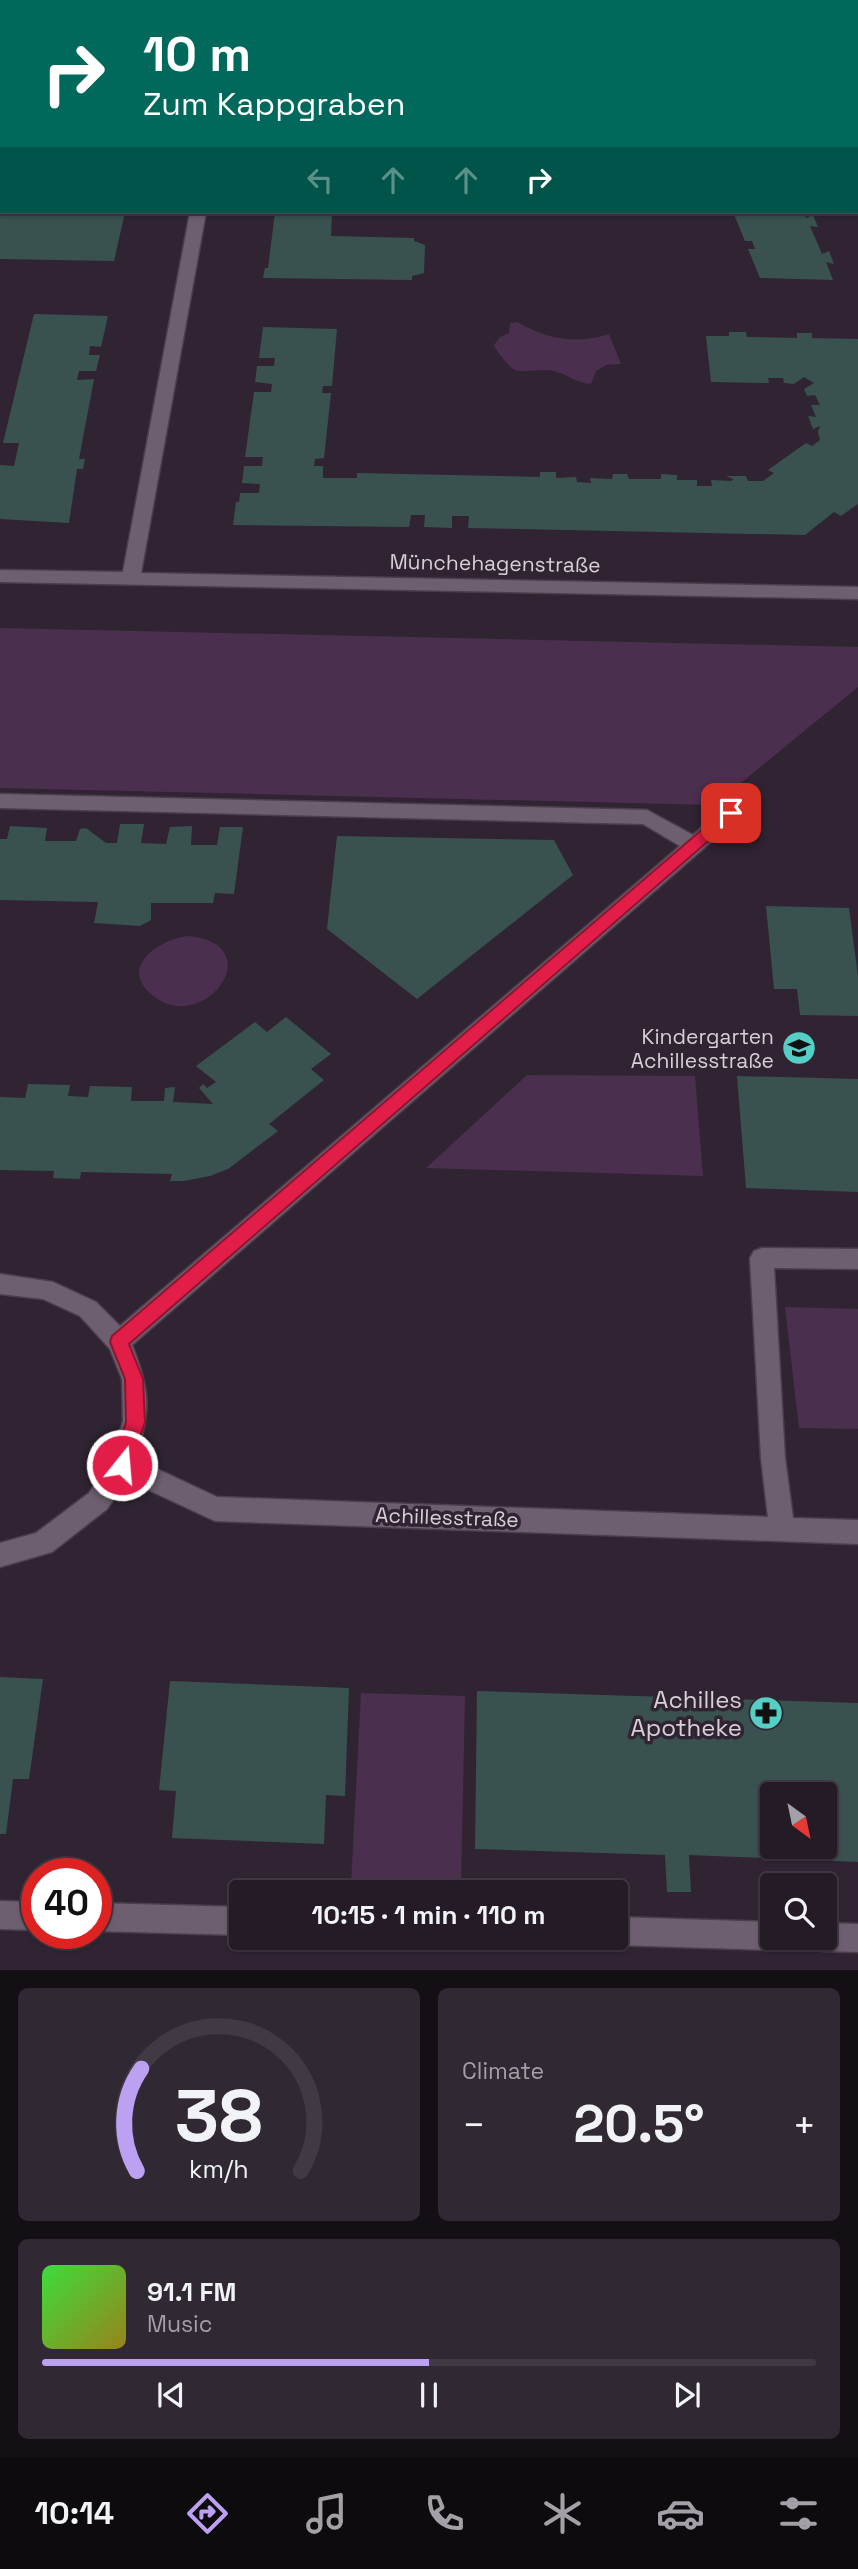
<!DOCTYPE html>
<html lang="en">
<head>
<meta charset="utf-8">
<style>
	body { margin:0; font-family:"Space Grotesk",sans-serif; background:#302832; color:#f1f3f6; height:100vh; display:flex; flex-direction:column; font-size:26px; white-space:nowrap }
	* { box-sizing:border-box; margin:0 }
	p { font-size:23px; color:#a3a1a7 }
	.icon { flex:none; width:38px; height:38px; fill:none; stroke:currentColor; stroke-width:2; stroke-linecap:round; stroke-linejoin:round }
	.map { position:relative; height:1970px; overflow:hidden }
	.details { display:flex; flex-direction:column; gap:18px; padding:18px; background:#140f15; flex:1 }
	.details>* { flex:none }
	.top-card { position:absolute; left:0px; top:0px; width:859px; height:214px; box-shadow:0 2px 5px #0004,0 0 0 2px #413943; background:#00695c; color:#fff; overflow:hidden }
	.needle { width:46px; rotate:147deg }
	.controls { position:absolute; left:760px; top:1782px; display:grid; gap:14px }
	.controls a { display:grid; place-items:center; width:77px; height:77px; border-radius:7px; background:#241b26; box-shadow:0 2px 5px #0004,0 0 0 2px #413943; font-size:35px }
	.speed { position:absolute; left:21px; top:1858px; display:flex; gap:14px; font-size:35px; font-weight:700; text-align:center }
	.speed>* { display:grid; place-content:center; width:91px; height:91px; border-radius:50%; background:#241b26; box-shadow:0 2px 5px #0004,0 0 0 2px #413943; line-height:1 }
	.speed .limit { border:10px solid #d22; background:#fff; color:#111 }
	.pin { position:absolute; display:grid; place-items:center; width:60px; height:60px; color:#fff; margin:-30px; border-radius:14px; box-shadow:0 4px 10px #0006 }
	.me { position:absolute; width:77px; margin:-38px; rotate:17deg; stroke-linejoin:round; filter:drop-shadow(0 0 5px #0008) }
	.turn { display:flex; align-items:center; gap:24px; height:147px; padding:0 28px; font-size:32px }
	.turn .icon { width:91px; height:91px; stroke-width:2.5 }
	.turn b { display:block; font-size:49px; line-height:60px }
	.lanes { display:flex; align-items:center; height:66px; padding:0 28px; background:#0003; justify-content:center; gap:35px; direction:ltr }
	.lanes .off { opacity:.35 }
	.big { font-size:52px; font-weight:800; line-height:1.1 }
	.details .widget { flex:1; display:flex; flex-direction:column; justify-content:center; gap:10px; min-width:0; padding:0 24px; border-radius:10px; background:#302832 }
	.details .dial { align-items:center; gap:0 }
	.dial svg { height:182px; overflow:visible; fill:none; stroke:#413943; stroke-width:7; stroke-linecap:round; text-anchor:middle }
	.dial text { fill:#f1f3f6; stroke:none }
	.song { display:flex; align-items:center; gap:21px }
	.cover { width:84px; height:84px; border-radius:10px; background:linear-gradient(135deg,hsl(120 70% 55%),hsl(50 70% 35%)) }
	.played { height:7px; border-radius:4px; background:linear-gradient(90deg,#bca0f2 50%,#413943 50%) }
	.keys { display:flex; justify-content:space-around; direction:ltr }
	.heat { display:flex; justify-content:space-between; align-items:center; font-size:38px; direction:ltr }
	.details .tiles { flex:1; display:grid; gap:18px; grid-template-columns:1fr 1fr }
	.widget:last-child { grid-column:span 2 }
	.trip { position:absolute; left:229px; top:1880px; width:399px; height:70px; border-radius:7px; background:#241b26; box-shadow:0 2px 5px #0004,0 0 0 2px #413943; font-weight:800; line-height:70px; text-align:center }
	.tabs { display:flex; height:112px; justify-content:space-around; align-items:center; background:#0e0b0f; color:#a3a1a7 }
	.tabs .icon { width:49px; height:49px }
	.tabs .current { color:#bca0f2 }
	.tabs b { font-size:32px; color:#f1f3f6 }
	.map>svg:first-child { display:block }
	.green { fill:#4b2f4f }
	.building { fill:#39524f; fill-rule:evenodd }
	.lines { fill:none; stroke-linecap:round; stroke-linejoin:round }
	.minor-casing { stroke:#4a3f4b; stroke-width:3 }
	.minor { fill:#6d5f6f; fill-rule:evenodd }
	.route { fill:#e11d48; stroke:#92132f; stroke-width:2 }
	.labels { text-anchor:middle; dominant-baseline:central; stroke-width:7; stroke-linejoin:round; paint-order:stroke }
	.street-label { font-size:21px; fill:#d7cfd8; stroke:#302432 }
	.poi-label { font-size:21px; fill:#d7cfd8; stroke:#302432; text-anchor:end }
	.near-poi-label { font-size:24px; fill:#d7cfd8; stroke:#302432; text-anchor:end }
</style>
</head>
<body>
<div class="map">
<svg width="858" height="1971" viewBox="0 0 858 1971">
	<rect width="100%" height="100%" fill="#302432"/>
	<path class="green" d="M517 322C547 339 576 345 609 334L621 364 606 365 596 371 591 384C576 383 569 375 554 371 542 368 527 373 515 370 511 369 495 350 494 345L500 337 509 333 510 323Z
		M0 628 858 647V687L714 805 0 788Z
		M187 936C273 943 204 1038 152 995 118 967 159 940 187 936Z
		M527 1075 695 1076 703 1176 426 1168Z
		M785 1307 858 1309V1429L799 1428Z
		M361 1693 465 1696 461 1887 351 1884Z"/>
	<path class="building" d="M51 212H125L114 261 0 259V215L50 216Z
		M275 212H332L331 236 414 238V241L425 245 424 273 412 276V280L263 278 265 268H268Z
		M733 212H804L806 218 813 215 818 227 810 226 822 254 829 251 834 264 826 262 833 280 760 278 748 249H755L752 241H745Z
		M34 314 108 316 101 347 90 346 89 355H100L96 371H79L77 380 94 379 79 459H85L83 469H77L69 523 0 519V465L14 466 19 443H3Z
		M263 327 337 329 332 386H323L322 393H331L324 458 315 459 314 466H323V478H357V473L540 477V472H556V478L576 477 577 482 591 483 590 478 612 479 613 474H627L629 479H661V474L677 475V480H697V486H712L711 480 732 481 733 479 726 476H746L748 481H763L774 473 768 470 806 443 812 446 820 440 818 432 820 426 813 429 808 416 816 417 811 405H820L815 395 807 396 804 389 814 383 804 377 794 384 784 383 783 378H768L769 383 711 382 706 336H729V332H746L747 337 797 338V333H812V338L858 339V504L841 516 834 512 805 535 468 528 469 516H452V528L424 527 425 515H411L409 527 233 525 236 502H239L240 493H259L260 484 242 483 244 466H262L263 457H245L254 392H271L272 384 255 382 257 366H274L275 358H259Z
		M120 824H144L141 843 166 844 170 827 192 826 191 845H217L220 827H243L234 894 215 893 213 903H151V920L140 926 94 923 98 902 0 900V839H7L10 826 47 828 45 841H76L80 829 86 828 106 843H117Z
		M337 836 554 840 573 875 417 999 327 929Z
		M766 906 849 908 858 976V1016L800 1015 797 989H774Z
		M286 1017 331 1054 311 1069 324 1080 269 1124 278 1131 228 1169 210 1176 184 1181H170L172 1174 81 1172 80 1179 53 1178 54 1171 0 1170V1097L25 1098 28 1084 70 1085 68 1096 88 1097 90 1086 132 1087 131 1101H164L165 1088 175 1087 173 1102 213 1104 199 1088 203 1084 207 1088 216 1082 196 1066 255 1022 267 1032Z
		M737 1076 858 1079V1192L746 1188Z
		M0 1677 43 1679 29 1779H13L6 1834H0Z
		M170 1681 349 1688 345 1796 326 1795 324 1844 172 1838 176 1791 159 1790Z
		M477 1691 858 1703V1862L689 1855 691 1892H667L665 1855 475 1849ZM772 1794H824V1846H772Z"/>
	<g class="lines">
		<g class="minor-casing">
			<path id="minor" d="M318 0H332V2H318Z
				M734 0H748L749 2H735Z
				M0 79H2V87H0Z
				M190 212H206L141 573 858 587V599L0 582V570L123 572Z
				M750 790 757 792 760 797 757 802 132 1345C151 1392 150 1411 136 1459L217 1497 768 1517 761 1458 750 1258 754 1251 762 1248 858 1249V1269L774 1268 785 1458 793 1518 858 1520V1544L215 1521 127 1480 107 1509 52 1552 0 1567V1543L36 1533 89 1493 111 1460 123 1421 122 1379 110 1349 80 1316 43 1299 0 1294V1274L53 1282 96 1302 120 1326 680 846 643 824 0 808V794L647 810 693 835 743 792Z
				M0 1901 37 1902V1930L0 1929Z
				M96 1903 242 1907V1935L96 1931Z
				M616 1917 772 1922V1937H786L782 1946 772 1950 616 1945 606 1941 604 1937H616Z
				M824 1923 858 1924V1952L822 1951 812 1947 808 1937H824Z"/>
		</g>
		<use href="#minor" class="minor"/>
	</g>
	<path class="route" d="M731 808 738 813 736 817 129 1344 143 1379 145 1422 129 1471 122 1474 116 1471 113 1465 126 1422 125 1379 110 1342 112 1336 726 809Z"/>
	<defs>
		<g id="school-disc" transform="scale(1.75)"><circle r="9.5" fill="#55cec5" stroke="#302432"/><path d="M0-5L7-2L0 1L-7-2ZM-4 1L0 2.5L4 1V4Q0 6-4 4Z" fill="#111"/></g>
		<g id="pharmacy-disc" transform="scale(1.75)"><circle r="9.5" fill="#55cec5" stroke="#302432"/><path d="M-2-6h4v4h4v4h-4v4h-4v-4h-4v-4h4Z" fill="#111"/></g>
	</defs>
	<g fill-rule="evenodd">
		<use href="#school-disc" x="799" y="1048"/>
		<use href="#pharmacy-disc" x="766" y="1713"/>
	</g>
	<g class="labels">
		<g class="street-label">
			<text transform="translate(495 563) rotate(1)">Münchehagenstraße</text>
			<text transform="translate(447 1517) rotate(2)">Achillesstraße</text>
		</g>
		<g class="poi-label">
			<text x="774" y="1036">Kindergarten<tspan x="774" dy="24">Achillesstraße</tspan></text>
		</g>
		<g class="near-poi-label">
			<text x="742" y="1699">Achilles<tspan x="742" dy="28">Apotheke</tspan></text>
		</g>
	</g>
</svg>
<div class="controls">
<a><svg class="needle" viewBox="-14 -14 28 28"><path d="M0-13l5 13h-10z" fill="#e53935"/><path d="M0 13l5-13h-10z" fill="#a3a1a7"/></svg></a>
<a><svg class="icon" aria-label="search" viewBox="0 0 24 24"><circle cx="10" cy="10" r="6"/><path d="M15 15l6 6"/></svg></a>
</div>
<div class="speed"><div class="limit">40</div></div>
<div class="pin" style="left:731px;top:813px;background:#d93025"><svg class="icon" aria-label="arrive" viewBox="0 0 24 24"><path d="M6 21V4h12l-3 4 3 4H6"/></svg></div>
<svg class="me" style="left:122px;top:1465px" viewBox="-20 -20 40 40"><circle r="17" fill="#e11d48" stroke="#fff" stroke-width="3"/><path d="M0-11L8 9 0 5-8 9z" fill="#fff"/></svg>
<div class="trip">10:15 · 1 min · 110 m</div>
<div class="top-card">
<div class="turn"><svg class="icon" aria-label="right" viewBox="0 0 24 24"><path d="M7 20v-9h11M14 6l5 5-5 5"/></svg><div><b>10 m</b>Zum Kappgraben</div></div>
<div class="lanes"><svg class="icon off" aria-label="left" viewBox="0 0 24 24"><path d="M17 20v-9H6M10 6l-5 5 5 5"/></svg><svg class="icon off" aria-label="ahead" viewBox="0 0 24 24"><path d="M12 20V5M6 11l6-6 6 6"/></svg><svg class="icon off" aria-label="ahead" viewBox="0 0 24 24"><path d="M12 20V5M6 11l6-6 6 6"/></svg><svg class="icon" aria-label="right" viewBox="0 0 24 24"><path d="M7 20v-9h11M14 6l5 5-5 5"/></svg></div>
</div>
</div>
<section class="details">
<div class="tiles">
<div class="widget dial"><svg viewBox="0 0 100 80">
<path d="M14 69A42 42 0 1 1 86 69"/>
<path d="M14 69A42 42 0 0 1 16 24" stroke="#bca0f2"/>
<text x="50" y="56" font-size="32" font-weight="700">38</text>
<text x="50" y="72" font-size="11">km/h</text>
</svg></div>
<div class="widget"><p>Climate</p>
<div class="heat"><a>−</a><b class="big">20.5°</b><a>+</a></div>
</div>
<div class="widget">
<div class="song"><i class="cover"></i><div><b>91.1 FM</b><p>Music</p></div></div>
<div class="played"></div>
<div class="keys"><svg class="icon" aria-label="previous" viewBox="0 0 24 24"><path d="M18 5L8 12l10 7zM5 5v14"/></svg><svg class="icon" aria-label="pause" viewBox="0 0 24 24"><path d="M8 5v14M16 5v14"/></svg><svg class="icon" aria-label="next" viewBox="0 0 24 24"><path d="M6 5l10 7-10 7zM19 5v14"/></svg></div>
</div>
</div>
</section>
<nav class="tabs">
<b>10:14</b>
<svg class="icon current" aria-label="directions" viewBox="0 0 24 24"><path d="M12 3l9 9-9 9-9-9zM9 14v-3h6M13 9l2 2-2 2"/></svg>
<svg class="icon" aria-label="music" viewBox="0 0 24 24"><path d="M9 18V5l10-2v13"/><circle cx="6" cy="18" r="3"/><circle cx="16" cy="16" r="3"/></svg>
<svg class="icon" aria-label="phone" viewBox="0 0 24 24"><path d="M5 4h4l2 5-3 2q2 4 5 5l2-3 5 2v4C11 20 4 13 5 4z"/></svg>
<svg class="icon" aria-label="climate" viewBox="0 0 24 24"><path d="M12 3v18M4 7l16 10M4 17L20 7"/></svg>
<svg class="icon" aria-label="car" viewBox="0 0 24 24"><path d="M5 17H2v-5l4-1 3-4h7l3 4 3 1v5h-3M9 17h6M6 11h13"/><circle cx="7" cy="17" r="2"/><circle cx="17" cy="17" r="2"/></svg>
<svg class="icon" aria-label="filters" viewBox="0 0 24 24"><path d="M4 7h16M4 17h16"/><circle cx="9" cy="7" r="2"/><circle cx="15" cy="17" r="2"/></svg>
</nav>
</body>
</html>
